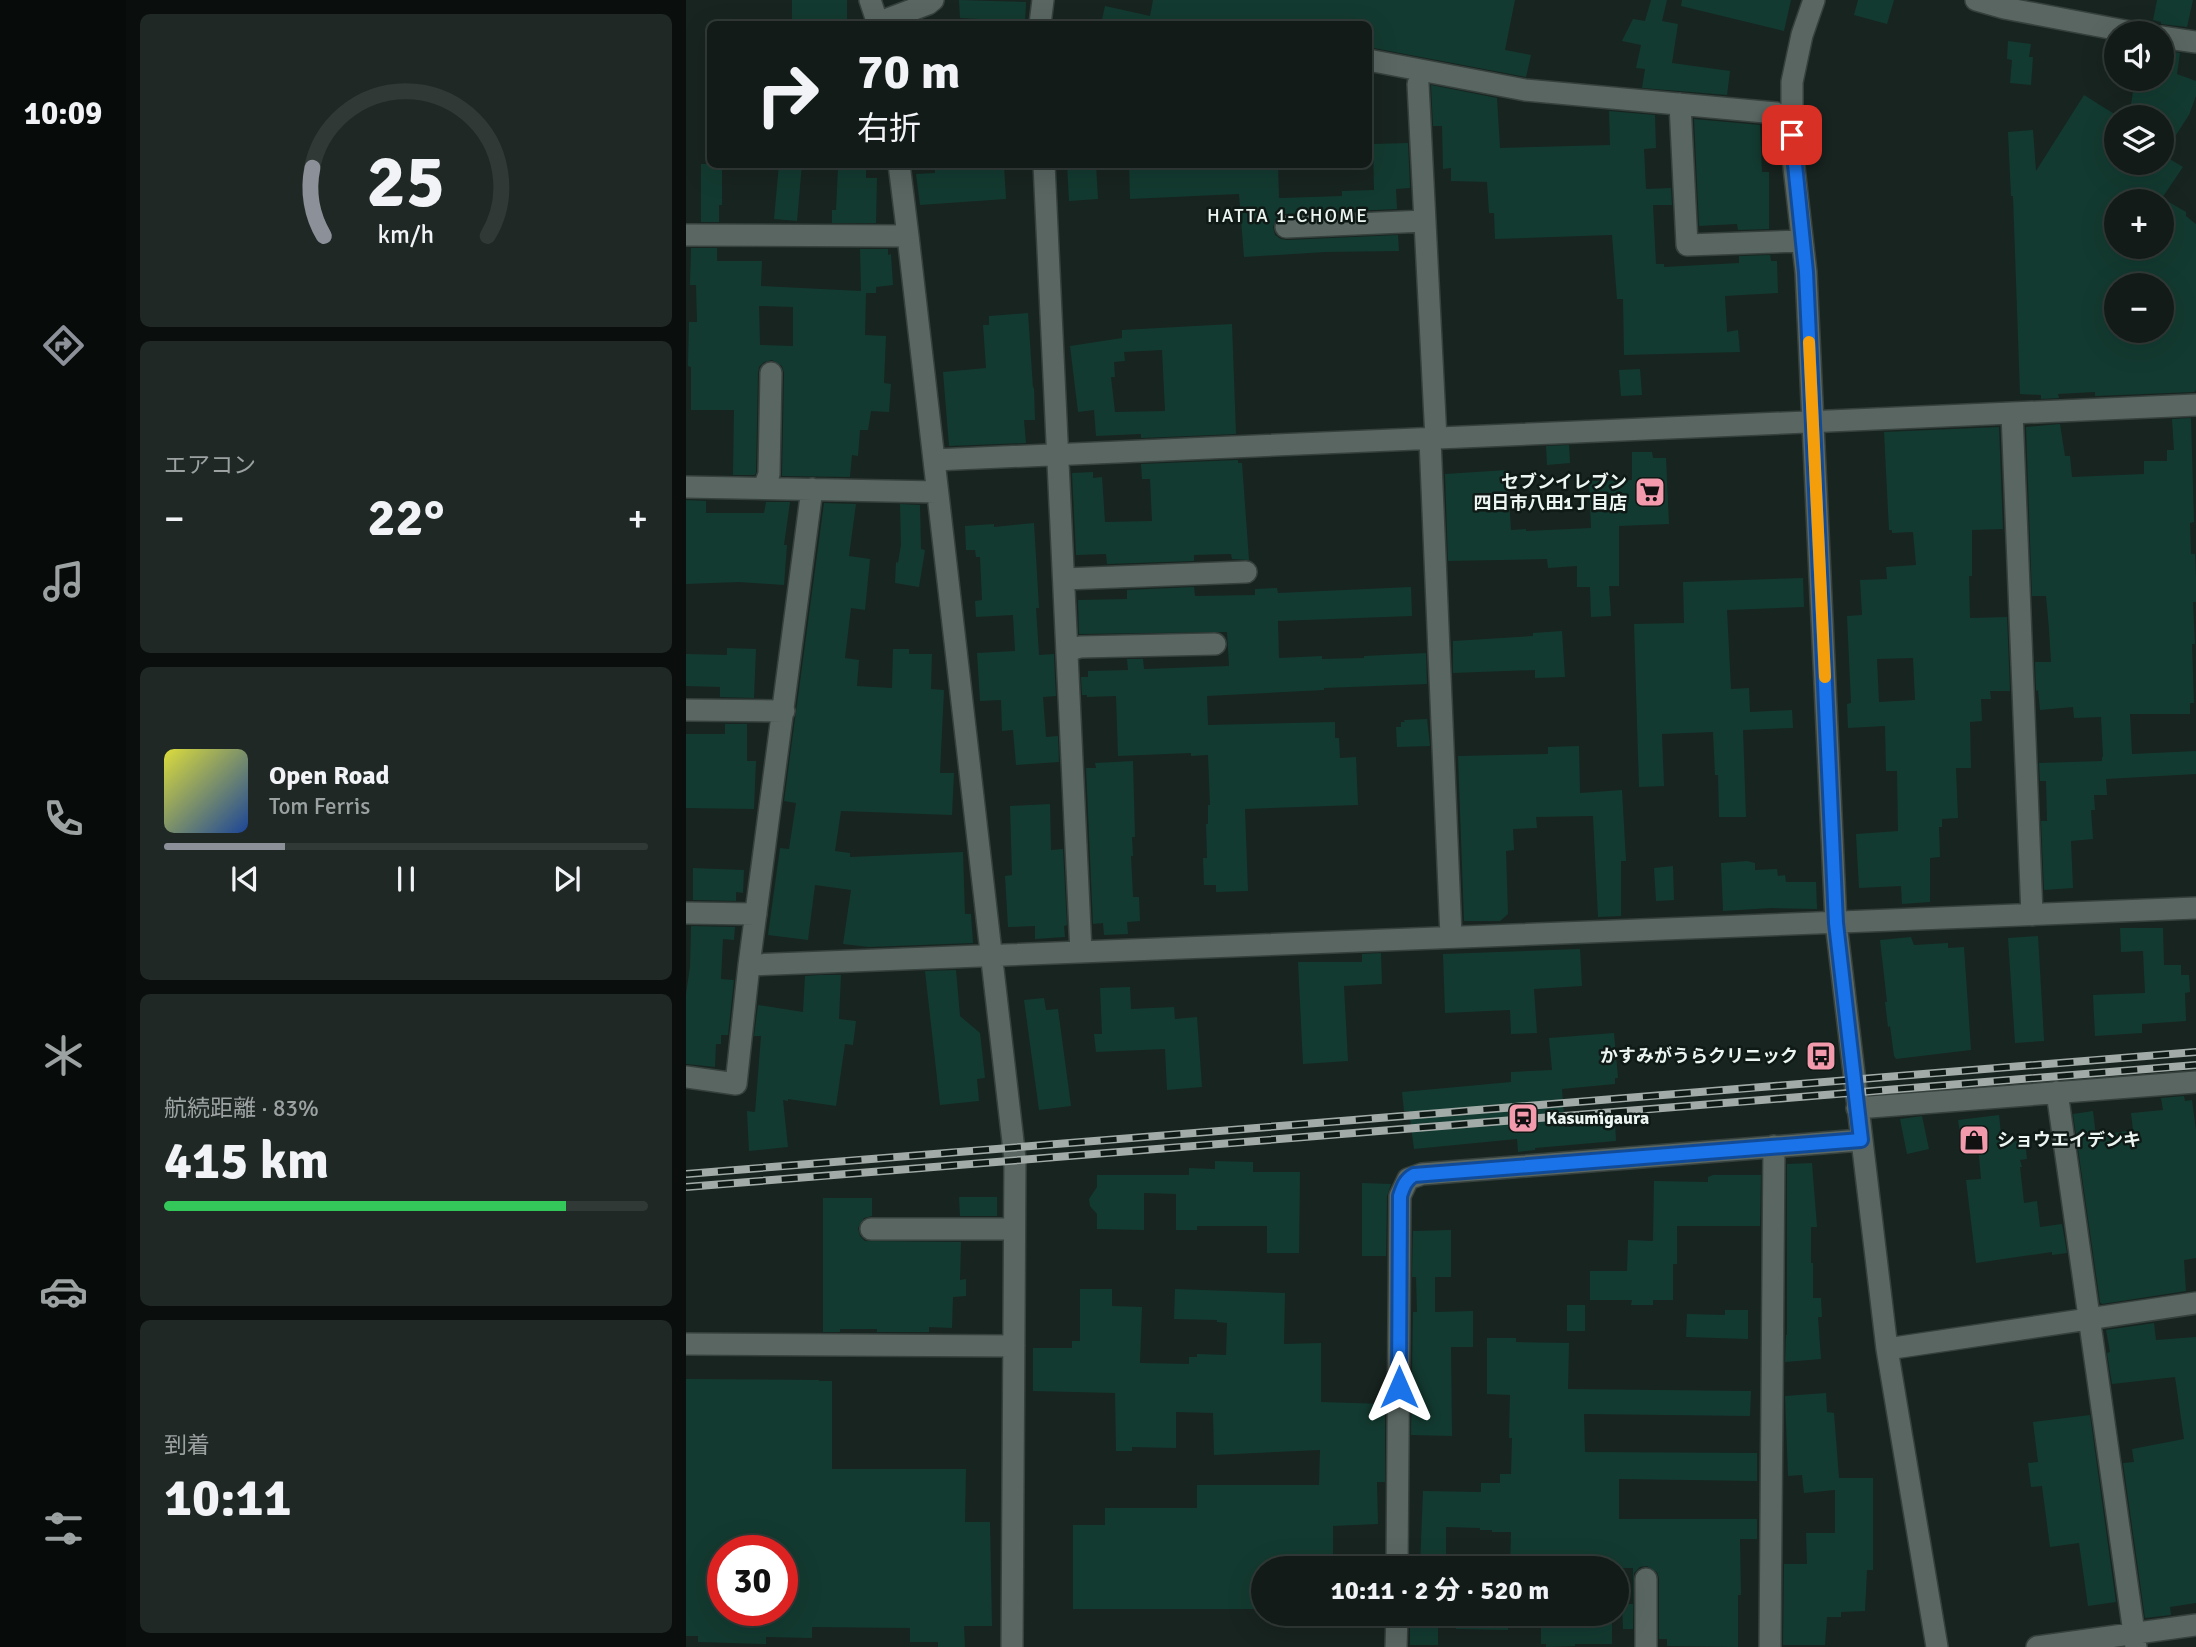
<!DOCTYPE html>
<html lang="ja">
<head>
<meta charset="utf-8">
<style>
	body { margin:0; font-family:Signika,"Noto Sans JP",sans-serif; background:#1f2825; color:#f1f3f6; height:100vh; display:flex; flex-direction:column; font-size:26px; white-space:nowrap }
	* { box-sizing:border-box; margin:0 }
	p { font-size:23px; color:#9ca1a2 }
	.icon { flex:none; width:38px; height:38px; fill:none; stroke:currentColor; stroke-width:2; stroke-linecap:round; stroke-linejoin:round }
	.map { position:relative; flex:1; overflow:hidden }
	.panel { display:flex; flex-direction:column; gap:14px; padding:14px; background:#0a0f0d; width:560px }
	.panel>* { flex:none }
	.hud { position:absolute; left:21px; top:21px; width:665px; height:147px; border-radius:10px; box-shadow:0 7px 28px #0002,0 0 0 2px #313937; background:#121b18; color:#f1f3f6; overflow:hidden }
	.fabs { position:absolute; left:1418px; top:21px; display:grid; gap:14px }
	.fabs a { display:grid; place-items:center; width:70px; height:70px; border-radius:50%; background:#121b18; box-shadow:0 7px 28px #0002,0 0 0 2px #313937; font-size:35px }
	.speed { position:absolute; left:21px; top:1535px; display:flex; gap:14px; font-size:35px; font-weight:700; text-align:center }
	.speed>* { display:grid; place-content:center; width:91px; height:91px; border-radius:50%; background:#121b18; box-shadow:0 7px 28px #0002,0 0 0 2px #313937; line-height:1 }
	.speed .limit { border:10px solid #d22; background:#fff; color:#111 }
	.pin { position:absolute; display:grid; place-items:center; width:60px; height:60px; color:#fff; margin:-30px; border-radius:14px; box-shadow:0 4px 10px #0006 }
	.me { position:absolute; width:77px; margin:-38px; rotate:0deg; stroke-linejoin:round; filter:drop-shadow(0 0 5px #0008) }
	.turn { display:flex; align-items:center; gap:24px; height:147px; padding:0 35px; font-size:32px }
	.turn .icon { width:91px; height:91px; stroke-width:2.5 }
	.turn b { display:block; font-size:49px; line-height:60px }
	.big { font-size:52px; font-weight:700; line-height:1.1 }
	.panel .card { flex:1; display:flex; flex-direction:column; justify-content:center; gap:10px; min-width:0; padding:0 24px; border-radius:10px; background:#1f2825 }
	.panel .dial { align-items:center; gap:0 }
	.dial svg { height:182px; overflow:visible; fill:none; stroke:#313937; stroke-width:7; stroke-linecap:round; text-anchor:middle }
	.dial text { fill:#f1f3f6; stroke:none }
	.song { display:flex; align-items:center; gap:21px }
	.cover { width:84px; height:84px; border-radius:10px; background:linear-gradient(135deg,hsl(60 70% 55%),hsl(220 70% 35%)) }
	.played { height:7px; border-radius:4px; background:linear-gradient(90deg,#8c9099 25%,#313937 25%) }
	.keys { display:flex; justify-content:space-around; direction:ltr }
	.heat { display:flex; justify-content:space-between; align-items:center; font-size:38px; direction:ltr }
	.charge { height:10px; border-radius:5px; background:linear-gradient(90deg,#34c759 83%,#313937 0) }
	.trip { position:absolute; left:565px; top:1556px; width:378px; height:70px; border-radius:35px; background:#121b18; box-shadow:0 7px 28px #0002,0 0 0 2px #313937; font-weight:700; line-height:70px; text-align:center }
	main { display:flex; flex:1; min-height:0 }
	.dock { display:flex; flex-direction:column; width:126px; justify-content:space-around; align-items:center; background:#070b0a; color:#9ca1a2 }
	.dock .icon { width:49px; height:49px }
	.dock .selected { color:#8c9099 }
	.dock b { font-size:32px; color:#f1f3f6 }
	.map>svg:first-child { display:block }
	.building { fill:#133a30; fill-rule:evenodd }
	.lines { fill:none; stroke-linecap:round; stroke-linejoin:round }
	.minor-casing { stroke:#36403d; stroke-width:24 }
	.minor { stroke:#596662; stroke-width:21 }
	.rail-casing { stroke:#a2aba8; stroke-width:8 }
	.rail { stroke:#0f1a17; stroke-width:5; stroke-dasharray:16; stroke-linecap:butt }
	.route-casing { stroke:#114b97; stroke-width:18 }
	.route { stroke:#1a73e8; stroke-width:12 }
	.slow { stroke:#f59e0b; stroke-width:12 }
	.labels { text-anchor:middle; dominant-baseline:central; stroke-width:5; stroke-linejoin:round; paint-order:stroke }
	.poi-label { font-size:18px; font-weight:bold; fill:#edf5f2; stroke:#0f1a17; text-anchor:end }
	.neighbourhood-label { font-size:19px; letter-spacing:2px; fill:#edf5f2; stroke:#0f1a17 }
</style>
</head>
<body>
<main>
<nav class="dock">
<b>10:09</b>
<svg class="icon selected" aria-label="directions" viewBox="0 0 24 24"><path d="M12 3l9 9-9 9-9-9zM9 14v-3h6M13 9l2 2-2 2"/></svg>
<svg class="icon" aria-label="music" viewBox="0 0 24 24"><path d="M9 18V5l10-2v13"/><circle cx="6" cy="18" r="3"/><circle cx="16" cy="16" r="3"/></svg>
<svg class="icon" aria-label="phone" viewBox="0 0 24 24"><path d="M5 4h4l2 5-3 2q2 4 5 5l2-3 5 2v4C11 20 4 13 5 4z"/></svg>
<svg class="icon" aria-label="climate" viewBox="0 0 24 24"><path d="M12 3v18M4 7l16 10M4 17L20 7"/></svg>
<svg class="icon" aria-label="car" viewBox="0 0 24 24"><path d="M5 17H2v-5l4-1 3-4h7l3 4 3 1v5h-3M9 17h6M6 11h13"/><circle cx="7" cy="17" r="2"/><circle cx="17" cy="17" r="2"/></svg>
<svg class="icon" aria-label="filters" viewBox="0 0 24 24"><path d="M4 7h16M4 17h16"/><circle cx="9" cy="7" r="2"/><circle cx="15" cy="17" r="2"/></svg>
</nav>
<section class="panel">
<div class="card dial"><svg viewBox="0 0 100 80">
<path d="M14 69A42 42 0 1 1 86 69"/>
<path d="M14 69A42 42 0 0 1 9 39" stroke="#8c9099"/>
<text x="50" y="56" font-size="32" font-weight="700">25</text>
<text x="50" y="72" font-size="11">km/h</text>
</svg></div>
<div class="card"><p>エアコン</p>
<div class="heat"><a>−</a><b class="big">22°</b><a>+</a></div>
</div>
<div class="card">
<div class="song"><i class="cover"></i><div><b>Open Road</b><p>Tom Ferris</p></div></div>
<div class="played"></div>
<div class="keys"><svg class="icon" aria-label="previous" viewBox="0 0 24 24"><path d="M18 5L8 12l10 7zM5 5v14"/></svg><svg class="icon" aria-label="pause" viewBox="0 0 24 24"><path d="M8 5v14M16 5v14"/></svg><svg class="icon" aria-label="next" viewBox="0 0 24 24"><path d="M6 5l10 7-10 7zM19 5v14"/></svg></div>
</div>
<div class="card"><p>航続距離 · 83%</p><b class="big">415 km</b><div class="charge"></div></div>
<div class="card"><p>到着</p><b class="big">10:11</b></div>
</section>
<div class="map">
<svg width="1510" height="1647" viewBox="0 0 1510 1647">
	<rect width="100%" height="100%" fill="#182420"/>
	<path class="building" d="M106 0H161V24H106Z
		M273 0 340 2 339 24H312V20L274 18Z
		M467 0H829L819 50 845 55 840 77 682 47V24H415L419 6 464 16Z
		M965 0H981L976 21 992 24 986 63 1044 71 1041 95 956 88 959 69 950 68 955 45 936 41 947 19 959 21Z
		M996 0H1105L1098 31 995 6Z
		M1172 0H1208L1201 24 1168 15Z
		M1471 0H1507L1501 27 1475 24V22L1467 20Z
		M1322 41 1345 44 1343 57H1347L1345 85 1324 83 1326 60 1321 59Z
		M1475 50 1494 53 1491 74 1510 81V96L1503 115 1477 155 1497 167 1476 198 1500 212V216L1510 224V390L1508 392 1409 396V392L1372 394 1373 398 1355 399V395L1334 394 1327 196H1325L1322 132 1347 130 1350 171 1398 95 1430 115V163H1475V117H1443L1449 79H1475ZM1475 200V247H1430V201ZM1430 285H1475V331H1430Z
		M745 85 811 98 814 148 924 145 923 111 969 115 970 148 958 149 960 189 985 188 986 205H967L970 264H978V267L1053 263V256L1084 255 1085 261H1091L1092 293 1039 296 1041 332 1052 330 1054 352 938 355 937 299H931L926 235 809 239 808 213H803L801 182 765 181V168L757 169 756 126H747Z
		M1008 119 1074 125 1076 172H1083V229L1052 230 1051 224 1013 226Z
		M722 143 724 188 710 189 711 209 599 214 592 216 587 227 589 235 595 239 601 240 712 235 713 251 639 252 558 257 553 194 444 199 443 164H592L593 198H595L656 196V191L688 190 687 144Z
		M15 164H36V205H33V222H15Z
		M93 164H116L111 221 88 219Z
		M249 164H318L320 199 234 205 230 174 249 173Z
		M381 164H410L412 199 383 201Z
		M152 168H180V178H191L190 223H146V210H150Z
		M5 248H31V261H76L75 286 175 291 174 249H202V255L205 254 207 285 190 287V293H180L179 335 200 336 198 383 205 384 203 412 185 411 182 430H174L172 456 166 455 164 477 96 476 98 373 96 366 86 360 78 362 73 367 72 373 70 472 69 475H47L48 410H5V367L2 366 3 322H11L10 285H4ZM73 306 107 307V346L74 345Z
		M342 313 347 388 348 387 349 420H338L340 443 263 446 257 372 300 368 297 325H303V316Z
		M546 324 550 434 455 438V434L410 436 408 410 392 412 384 346 436 338V330ZM476 350 479 411 429 412 425 377H429L428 362 439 361 438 352Z
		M954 369 956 395 935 396 933 370Z
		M1505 418 1508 522 1504 523 1505 554H1509L1510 577V602H1507L1509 644H1506L1508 703H1504V714H1444L1446 754 1510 751V774L1420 779 1421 795H1408L1409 810H1405L1407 839 1385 841 1387 888 1358 890 1355 821H1361L1360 781H1354L1353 763 1416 761V757H1417L1415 717 1388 718 1387 707 1354 710 1352 690 1350 691 1349 662H1365L1363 629 1360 596H1346L1340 427 1374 424 1379 456H1384L1386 477 1458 474V461H1481V450H1488L1486 419Z
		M1313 427 1317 529 1286 530V576H1283L1284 618 1321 617 1324 691H1304L1305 699H1295L1296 721 1284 722 1285 768H1270L1272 818 1256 819V827H1253L1254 857 1244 858V902L1216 904 1215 886 1173 888 1170 834 1212 831 1211 771H1200L1199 726 1162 728 1161 704 1165 703 1161 616 1176 615 1174 580 1201 579 1200 567 1230 565 1227 532 1206 533V530H1203L1198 432ZM1227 658 1229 700 1193 702 1191 659Z
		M883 445 884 463 861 465 860 446Z
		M946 452H966L967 458H980L983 524 933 526V586H923L925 616 905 617 904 587H891V566L862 568 861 559 762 561 759 474 821 470 825 530 840 529V531L905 528 903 481 946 480Z
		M552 460V463H556L563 560 546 559 545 554 508 555V561L421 564 420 554 390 555 386 473 407 472V478L416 477 419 522 466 521 464 479H456L455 464Z
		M0 500 20 501V513H78L80 502H104L98 545H101L98 585 53 582 0 584Z
		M138 503 170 504 163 556 184 559 179 610 165 608 159 658 173 660 171 686 206 688 207 649H223V654H246L245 689 258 690 254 773H268L266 815 155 811 149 851 164 853V857L277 852 279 914H285L287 943 183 947 157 944 165 890 129 885 122 940 82 935 94 848 103 849 110 803 98 801Z
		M214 504 234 505 235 549 239 550 233 587 209 583 210 562 212 563 215 545Z
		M348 523 353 608H350L353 655 368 654 369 678 370 696 357 697 360 737 372 736 373 762 330 765 327 730 316 731 315 700 294 701 291 653 329 651 327 615 290 617 289 601 296 600 294 557H290L289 550H280L279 526 308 524V527Z
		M1117 578 1118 607 1041 610 1045 689 1063 688 1064 712 1106 710 1107 728 1057 730 1060 817H1033L1032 775H1029L1027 732 976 734 978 786 953 787 948 624 998 623 997 582Z
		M508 587 509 596 569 595V589L591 588 592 593 725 587 726 616 592 621 593 658 636 656V659L678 658V656L740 653 741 684 638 688V690L521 696 522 725 649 722V738H653L654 758 670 757 672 805 559 809 562 891 530 892V885H518L517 858H521L520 824H522V805H524L522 755 505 756V753L432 756 430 696 401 697V695H396L395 677H402V671L442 670 441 659H457L458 669 543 666 541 632 393 634 392 600 441 599V590Z
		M876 631 879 677 849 678V670L767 673V641L847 636V633Z
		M41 648 70 649 68 698 34 697V687L0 686V654L41 655Z
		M741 719 744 746 711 747 710 727H715V722H719L718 720Z
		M39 724H61V761H70L68 809 0 808V734H39Z
		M893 746 894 793 936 790 940 861H935V916L912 917 907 816 850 817 851 828 827 829 828 850 820 851 822 914 814 921H778L772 756 862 754V747Z
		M447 761 449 837H446L447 856H445L447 897H453L454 921 441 922 442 934 418 935 417 923 407 924 400 768H410L409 763Z
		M364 804 365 850 377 849 381 925 378 926 379 937 349 939V926L322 927 319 876 326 875 324 806Z
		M1061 861 1069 863V870L1091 869 1092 876 1099 875 1100 882H1130L1131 909 1085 908 1037 911 1035 863Z
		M987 866 988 900 970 901 968 868Z
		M7 868 58 870 57 893 50 892V901L7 900Z
		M5 926 49 927 48 940 37 939 35 979 48 980 42 1035H35V1044H30L29 1067 0 1064V994L4 967Z
		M1434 928H1477L1478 965H1495V975H1503L1504 992 1499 993 1500 1021 1456 1024V1033L1409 1036 1407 995 1459 993 1457 951 1435 952Z
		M1352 936 1358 1039V1041L1329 1043 1322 938Z
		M1225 937 1228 945 1262 943V948L1278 947 1285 1050 1210 1059 1208 1056 1204 1026 1202 1027 1199 1002H1201L1194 940Z
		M894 949 896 986 848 989 851 1033 825 1034 824 1010 759 1013 757 954Z
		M695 953 696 984 658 986 662 1061 617 1064 612 962H676V954Z
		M270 970 274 1016 294 1033 299 1078 291 1079 293 1101 254 1105 239 971Z
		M134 975H155L153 1019 170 1021 167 1045 159 1044 150 1106 102 1099V1101L97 1100 102 1147 63 1151 61 1111 69 1112 75 1036H68L72 1005 117 1012 119 976Z
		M444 987 445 1009 488 1007 489 1019 511 1017 516 1087 481 1090 479 1049 410 1052 408 1034H416L414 988Z
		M358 998 360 1010 372 1009 385 1106 353 1110 338 1000Z
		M928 1033 932 1078H929V1084L876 1089 879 1127 929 1123 930 1141 849 1148V1150L832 1152 831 1139 728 1149 723 1111H718L716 1092 825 1082V1072L866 1070 863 1038Z
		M1498 1096 1499 1101 1506 1100 1510 1130V1258L1498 1260 1500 1291 1416 1304 1414 1302 1387 1114 1407 1111 1410 1136 1447 1130 1445 1113 1477 1110 1475 1098Z
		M1313 1115 1316 1143 1339 1140 1341 1159 1334 1160 1336 1167H1334L1338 1203 1351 1201 1354 1227 1376 1224 1381 1253 1366 1255V1252L1290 1263 1280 1180 1295 1179 1292 1145 1276 1147 1272 1120Z
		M1236 1116 1243 1149 1221 1154 1214 1119Z
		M529 1161 567 1162V1172H614L613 1253H581V1226H511V1230H490V1194L458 1193V1230L411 1229V1214L404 1206 403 1199 411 1187V1175H503V1168L529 1169Z
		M1126 1163 1131 1227H1125V1263H1127V1298H1135L1136 1317H1132L1135 1359 1099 1362 1100 1335H1101V1164Z
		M1027 1175H1075L1074 1226H991V1264H987V1300H967V1305H945L946 1300H904V1271H941L942 1240 967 1241 968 1181 1022 1182V1177Z
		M676 1183 705 1184 701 1196 700 1256H676Z
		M273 1197H311V1216H274Z
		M137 1198H186V1216L178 1218 172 1228 174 1236 179 1241 275 1242 274 1280 280 1279V1296L267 1297 266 1328 243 1327V1332H191V1329H154V1332H137Z
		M765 1230V1277H749V1312L787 1311V1347H765L766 1436 725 1435 727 1312H731L730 1277H726L727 1231Z
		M394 1289H426V1306L456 1307 454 1363 503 1364V1357H511V1354L540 1355 541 1323 531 1322V1320L488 1319 489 1289 599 1293 598 1344 635 1343V1402L699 1404V1482H691L692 1524 647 1526V1568H578V1609H387V1525H419V1508H511V1485H633L634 1450 528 1455 527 1413 490 1412V1448L446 1447V1451H430L429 1393 347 1391V1348H386V1341H394Z
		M881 1305H899V1331H881Z
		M1039 1310H1062V1339L1000 1337 1001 1314 1039 1315Z
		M1468 1323 1470 1340 1510 1337V1603L1484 1607 1485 1615 1459 1618 1437 1463 1448 1462 1446 1449 1498 1439 1489 1377 1426 1384 1421 1353 1424 1352 1420 1330Z
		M801 1338H830V1342L883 1343 882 1389 1065 1391 1064 1416 898 1414 899 1452 1071 1453V1481L933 1479V1519H1071V1539H1054L1055 1595H1052V1647L981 1646V1639H973V1578L971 1572 961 1566 954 1567 948 1573 947 1629H937L936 1604H947V1568H824L825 1532H806V1530H794V1528L760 1527V1568H734L737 1491 795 1492V1483H814V1474H825L826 1438H823L824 1395 801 1394Z
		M0 1379 133 1380V1381H146V1469H280L279 1522H304L306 1626H278L279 1647H252V1642H224V1628L126 1627V1638L80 1637V1644L12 1642V1636H0ZM37 1550H96V1610H37Z
		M1140 1393 1141 1412 1148 1413 1153 1478H1187V1570H1181L1179 1611 1155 1612V1617H1141L1139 1645H1097L1098 1564H1121L1120 1533H1149V1490L1118 1493 1116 1475 1102 1476 1099 1396Z
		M1404 1415 1430 1602 1402 1606 1393 1543 1364 1547 1356 1486 1345 1487 1342 1463 1352 1462 1347 1422Z
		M724 1614H752V1645H724Z
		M770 1614H822V1630L770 1629Z
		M855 1614 926 1616V1644H889V1646L860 1647V1644H855Z"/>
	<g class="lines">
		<g class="minor-casing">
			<path id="minor" d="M184 0 192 24
				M1128 0 1116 35 1106 82V150L1120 272 1150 923 1201 1349 1251 1647
				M1290 0 1318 8 1450 33
				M191 23 242 4 247 0
				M354 24 357 0
				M1475 37 1510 42
				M682 60 839 90 1090 113 1106 120
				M732 84 750 439
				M994 104 1001 245 1116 241
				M213 164 222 236 329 1159 326 1647
				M358 164 395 952
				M600 227 739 221
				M0 235 222 236
				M1326 413 1346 915
				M744 439 765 936
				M248 460 1510 405
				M0 487 251 492
				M78 488 83 474 85 373
				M378 579 560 572
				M381 651 394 647 529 644
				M0 710 98 711
				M0 913 70 914
				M63 965 1510 908
				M0 1077 50 1084 63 965 126 489
				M1371 1092 1450 1647
				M1171 1108 1510 1082
				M185 1229H328
				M0 1344 328 1346
				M1201 1349 1510 1303
				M711 1568 714 1196 722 1179 736 1174 1175 1140
				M710 1647 711 1614
				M960 1647V1579
				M1084 1647 1088 1146
				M1351 1647 1510 1625"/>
		</g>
		<use href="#minor" class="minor"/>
		<g class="rail-casing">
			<path id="rail" d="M0 1174 1510 1052
				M0 1187 1510 1065"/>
		</g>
		<use href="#rail" class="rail"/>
	</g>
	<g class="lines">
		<g class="route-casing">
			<path id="route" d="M713 1387 714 1196C717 1187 719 1180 728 1175L1175 1140 1150 923 1120 272 1106 135"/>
		</g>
		<use href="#route" class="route"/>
		<path class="slow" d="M1123 342 1139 677"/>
	</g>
	<defs>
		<g id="supermarket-square" transform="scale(1.575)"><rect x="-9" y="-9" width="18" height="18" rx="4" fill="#f39aac" stroke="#0f1a17"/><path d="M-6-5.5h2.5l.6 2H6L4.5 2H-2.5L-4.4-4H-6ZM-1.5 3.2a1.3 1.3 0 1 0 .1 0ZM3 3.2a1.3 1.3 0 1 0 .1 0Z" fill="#111"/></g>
		<g id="bus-square" transform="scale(1.575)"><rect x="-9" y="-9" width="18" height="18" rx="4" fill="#f39aac" stroke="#0f1a17"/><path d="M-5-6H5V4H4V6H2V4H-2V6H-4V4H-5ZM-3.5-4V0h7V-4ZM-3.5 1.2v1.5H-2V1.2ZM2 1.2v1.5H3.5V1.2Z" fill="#111"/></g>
		<g id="station-square" transform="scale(1.575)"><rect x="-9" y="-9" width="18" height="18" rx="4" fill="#f39aac" stroke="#0f1a17"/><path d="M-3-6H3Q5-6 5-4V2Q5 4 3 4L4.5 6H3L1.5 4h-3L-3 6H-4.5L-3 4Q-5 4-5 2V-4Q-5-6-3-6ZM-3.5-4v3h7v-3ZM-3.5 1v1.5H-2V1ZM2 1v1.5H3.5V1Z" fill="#111"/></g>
		<g id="shop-square" transform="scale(1.575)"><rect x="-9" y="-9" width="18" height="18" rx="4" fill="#f39aac" stroke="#0f1a17"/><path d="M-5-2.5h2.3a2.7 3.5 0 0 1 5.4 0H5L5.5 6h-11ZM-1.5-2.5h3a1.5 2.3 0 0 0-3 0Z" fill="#111"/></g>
	</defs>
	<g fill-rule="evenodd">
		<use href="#supermarket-square" x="964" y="492"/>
		<use href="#bus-square" x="1135" y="1056"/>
		<use href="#station-square" x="837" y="1118"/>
		<use href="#shop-square" x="1288" y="1140"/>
	</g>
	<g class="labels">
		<g class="poi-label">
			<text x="941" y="482">セブンイレブン<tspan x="941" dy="21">四日市八田1丁目店</tspan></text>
			<text x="1112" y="1056">かすみがうらクリニック</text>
			<text x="860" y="1118" text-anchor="start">Kasumigaura</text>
			<text x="1311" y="1140" text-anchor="start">ショウエイデンキ</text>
		</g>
		<g class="neighbourhood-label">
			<text x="602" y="216">HATTA 1-CHOME</text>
		</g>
	</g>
</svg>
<div class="fabs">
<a><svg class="icon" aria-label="sound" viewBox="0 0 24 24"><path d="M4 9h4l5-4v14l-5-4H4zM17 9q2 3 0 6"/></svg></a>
<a><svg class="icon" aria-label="layers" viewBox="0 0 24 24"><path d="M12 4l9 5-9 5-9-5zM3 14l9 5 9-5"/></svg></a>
<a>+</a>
<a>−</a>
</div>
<div class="speed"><div class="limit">30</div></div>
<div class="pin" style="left:1106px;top:135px;background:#d93025"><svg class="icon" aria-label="arrive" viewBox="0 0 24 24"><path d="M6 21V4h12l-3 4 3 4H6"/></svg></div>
<svg class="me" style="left:713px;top:1387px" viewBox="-20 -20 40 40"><path d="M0-17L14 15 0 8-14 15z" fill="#1a73e8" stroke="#fff" stroke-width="4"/></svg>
<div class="trip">10:11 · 2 分 · 520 m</div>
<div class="hud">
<div class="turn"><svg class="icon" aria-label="right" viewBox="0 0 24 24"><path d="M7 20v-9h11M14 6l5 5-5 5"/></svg><div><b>70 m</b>右折</div></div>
</div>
</div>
</main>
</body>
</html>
